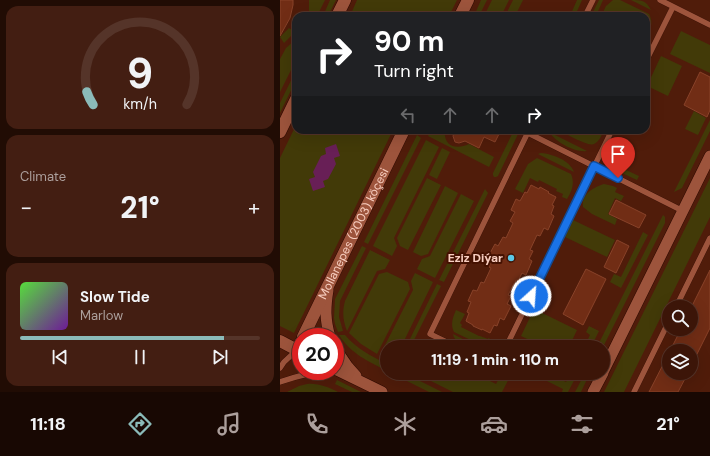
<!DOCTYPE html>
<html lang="en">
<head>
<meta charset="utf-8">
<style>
	body { margin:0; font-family:"DM Sans",sans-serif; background:#431e12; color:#f1f3f6; height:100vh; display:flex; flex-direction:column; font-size:15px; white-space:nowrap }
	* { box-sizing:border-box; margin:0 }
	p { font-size:13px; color:#ac9f9c }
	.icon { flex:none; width:22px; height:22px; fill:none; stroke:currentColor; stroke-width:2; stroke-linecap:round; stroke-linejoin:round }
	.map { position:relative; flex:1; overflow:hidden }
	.side { display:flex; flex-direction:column; gap:6px; padding:6px; background:#210c04; width:280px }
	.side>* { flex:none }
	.hud { position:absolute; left:12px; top:12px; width:358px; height:122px; border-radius:12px; box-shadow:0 4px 16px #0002,0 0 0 1px #553429; background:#202124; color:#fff; overflow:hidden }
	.buttons { position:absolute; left:382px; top:300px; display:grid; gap:8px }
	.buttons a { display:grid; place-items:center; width:36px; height:36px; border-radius:50%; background:#3c1508; box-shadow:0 4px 16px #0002,0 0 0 1px #553429; font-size:20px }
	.speed { position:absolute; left:12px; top:328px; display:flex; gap:8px; font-size:20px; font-weight:700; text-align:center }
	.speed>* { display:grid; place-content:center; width:52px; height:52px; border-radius:50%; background:#3c1508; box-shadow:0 4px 16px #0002,0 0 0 1px #553429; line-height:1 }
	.speed .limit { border:6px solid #d22; background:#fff; color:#111 }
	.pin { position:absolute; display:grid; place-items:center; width:34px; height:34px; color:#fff; margin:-41px -17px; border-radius:50% 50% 50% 0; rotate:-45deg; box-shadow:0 0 4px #0007 }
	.pin .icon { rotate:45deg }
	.me { position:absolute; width:44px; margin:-22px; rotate:26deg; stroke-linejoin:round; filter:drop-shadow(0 0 3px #0008) }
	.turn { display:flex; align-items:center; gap:14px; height:84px; padding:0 16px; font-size:18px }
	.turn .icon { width:52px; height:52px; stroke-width:2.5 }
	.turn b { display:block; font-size:28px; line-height:34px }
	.lanes { display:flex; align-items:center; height:38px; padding:0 16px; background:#0003; justify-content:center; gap:20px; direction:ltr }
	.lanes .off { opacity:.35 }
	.big { font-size:30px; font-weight:800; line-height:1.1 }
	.side .widget { flex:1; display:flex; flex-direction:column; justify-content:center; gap:6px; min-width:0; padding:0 14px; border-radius:12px; background:#431e12 }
	.side .dial { align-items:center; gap:0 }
	.dial svg { height:104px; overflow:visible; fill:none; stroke:#553429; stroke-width:7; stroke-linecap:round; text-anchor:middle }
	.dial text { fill:#f1f3f6; stroke:none }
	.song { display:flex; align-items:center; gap:12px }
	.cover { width:48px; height:48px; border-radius:6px; background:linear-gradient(135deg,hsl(110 70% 55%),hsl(280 70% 35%)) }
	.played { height:4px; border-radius:2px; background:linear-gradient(90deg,#8bbbb9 85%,#553429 85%) }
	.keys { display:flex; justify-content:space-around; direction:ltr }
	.heat { display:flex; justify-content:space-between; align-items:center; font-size:22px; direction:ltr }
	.trip { position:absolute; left:100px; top:340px; width:230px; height:40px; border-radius:20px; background:#3c1508; box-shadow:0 4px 16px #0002,0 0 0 1px #553429; font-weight:800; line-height:40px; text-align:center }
	.menu { display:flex; height:64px; justify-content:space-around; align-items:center; background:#180803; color:#ac9f9c }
	.menu .icon { width:28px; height:28px }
	.menu .active { color:#8bbbb9 }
	.menu b { font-size:18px; color:#f1f3f6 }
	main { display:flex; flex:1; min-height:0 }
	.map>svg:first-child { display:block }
	.green { fill:#423a08 }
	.water { fill:#681f56 }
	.building { fill:#712d15; stroke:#884229 }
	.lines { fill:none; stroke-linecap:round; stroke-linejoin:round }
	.lane-casing { stroke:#2d0901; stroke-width:6 }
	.street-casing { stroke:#2d0901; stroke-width:12 }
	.secondary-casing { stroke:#2d0901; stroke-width:13 }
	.lane { stroke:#9d543c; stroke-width:5.5 }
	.street { stroke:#9d543c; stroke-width:11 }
	.secondary { stroke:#9d543c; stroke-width:12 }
	.route-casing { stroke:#114b97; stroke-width:10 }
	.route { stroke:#1a73e8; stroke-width:7 }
	.poi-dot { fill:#5bc8e6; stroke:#441101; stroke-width:1.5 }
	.labels { text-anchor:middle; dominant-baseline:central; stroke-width:4; stroke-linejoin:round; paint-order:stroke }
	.street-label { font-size:12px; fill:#f8cec0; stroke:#441101 }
	.poi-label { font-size:12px; font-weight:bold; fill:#f8cec0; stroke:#441101; text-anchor:end }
</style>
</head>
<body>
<main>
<section class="side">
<div class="widget dial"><svg viewBox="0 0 100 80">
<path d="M14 69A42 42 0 1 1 86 69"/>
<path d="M14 69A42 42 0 0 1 9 59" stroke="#8bbbb9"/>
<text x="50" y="56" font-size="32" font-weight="700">9</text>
<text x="50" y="72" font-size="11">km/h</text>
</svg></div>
<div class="widget"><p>Climate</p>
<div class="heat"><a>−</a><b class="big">21°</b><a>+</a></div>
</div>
<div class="widget">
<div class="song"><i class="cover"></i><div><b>Slow Tide</b><p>Marlow</p></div></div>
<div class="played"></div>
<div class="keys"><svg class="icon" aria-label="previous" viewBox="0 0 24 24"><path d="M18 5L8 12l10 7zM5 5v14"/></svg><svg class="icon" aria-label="pause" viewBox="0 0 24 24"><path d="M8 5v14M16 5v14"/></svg><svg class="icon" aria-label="next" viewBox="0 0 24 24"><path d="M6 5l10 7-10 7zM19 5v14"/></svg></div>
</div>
</section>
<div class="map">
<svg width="430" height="392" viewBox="0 0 430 392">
	<rect width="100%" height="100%" fill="#501c0a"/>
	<path class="green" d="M29 0H45L37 16H29Z
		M50 0H56L48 16H43Z
		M77 0H177L169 16H70Z
		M201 0H207L199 16H194Z
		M212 0H229L221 16H204Z
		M233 0H243L235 16H225Z
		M297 0H302L295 16H290Z
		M319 0H323L316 16H311Z
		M333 0H340L369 14C374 23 370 31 366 39V16H321L326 6Z
		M351 0C361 0 366 0 371 10Z
		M9 28 15 32 4 43 0 37Z
		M401 31 430 45V73L390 54Z
		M16 39V60L0 92V59L6 48Z
		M381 56 402 66 388 96 367 86Z
		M16 70V80L0 113V103Z
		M414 111 426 118 418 135 405 129Z
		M430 120V131L402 188 394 192Z
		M16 125V130H113L14 333 0 326V158Z
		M151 130H165C163 146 176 150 189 144L214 157 209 167 148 136Z
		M234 130H240L218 176 216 177H214L213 175V173Z
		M278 130H321L324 131C321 136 319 142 314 144 308 147 285 133 278 130Z
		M269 132 307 151C295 153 276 142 269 132Z
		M137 135 141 138 88 244 84 242Z
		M146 140 159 147 114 238 117 246 112 256 93 246Z
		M162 148 170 152 157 179 149 175Z
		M261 153C272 154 290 160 294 172L258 154Z
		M257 158 291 174C295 183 292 191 287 199L282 197 283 194 276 191 277 189 259 180 258 182 250 178 243 193 235 189 248 164Z
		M333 164 359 176 357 180 331 168Z
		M147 178 161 185 128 250 120 246 117 238Z
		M430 178V217L344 392H324Z
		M324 184 333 186 337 188 335 192 344 196 341 201 335 198 328 214 337 219 335 225 312 214 303 207C301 194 314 187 324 184Z
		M165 186 178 193 148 254 141 256 133 252Z
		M205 189 208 193 207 195 164 282 159 280Z
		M181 194 194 201 155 278 137 269 142 259 150 256Z
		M383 215 385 217V223L323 347H317Z
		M293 220 335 240 327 257 285 237Z
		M363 232 368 235 341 288 330 282 334 274 341 277Z
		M82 246 86 248 60 301 59 317 63 331 58 332 55 324 54 318 55 299Z
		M90 250 110 260 105 269 97 271 67 331C63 321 62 312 65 301Z
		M107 272 128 282 130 289 97 354 81 344 69 333 99 274Z
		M135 273 153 282 121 347H107V359L100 355 133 290 131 281Z
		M157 284 161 286 133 342 142 347H126Z
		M254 309 297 330 289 347H264L241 336Z
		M176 310 185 314 180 323 182 325 181 327 199 336H200L208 339V338L213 340 207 344 201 345 174 332C170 324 173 317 176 310Z
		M309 326 319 331 311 347H304L310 335 306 332Z
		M173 334 199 347C196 347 192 348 189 347 182 345 174 341 173 334Z
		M59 335H65C77 349 91 356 107 364V371C88 361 71 354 59 335Z
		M111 373H124L162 392H149Z
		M135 373H194L216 384 222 373H232L222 392H173Z
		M251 373H268L286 382 291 373H298L288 392H282L283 389Z
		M305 373H310L301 392H295Z
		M57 380 81 392H72L55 384Z
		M27 384C38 383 48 387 58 392H7L19 386Z"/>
	<path class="water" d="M56 144 60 156 54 158 56 164 48 179 43 181 45 187 33 191 29 179 35 177 33 172 41 156 46 154 45 148Z"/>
	<path class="building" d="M0 0H13V5L10 18 0 36Z
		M420 72 430 77V110L427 117 404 105Z
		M175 130H221L215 142 204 137 199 148 185 141 179 143 175 142 173 136Z
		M251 185 259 189 260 187 269 192 268 193 276 197 272 205 274 206 271 214 274 216 268 230 264 228 260 236 257 235 250 250 253 251 249 259 252 261 246 275 242 273 238 281 236 280 228 295 231 296 227 304 231 306 224 320 220 318 217 326 214 325 210 333 202 329V330L193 326V325L186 321 189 313 187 312 191 302 188 301 193 290 197 291 201 282 204 283 211 268 209 267 213 257 209 255 215 244 218 246 223 237 226 238 233 223 230 221 235 212 231 210 236 199 240 201 245 192 247 193Z
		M336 200 366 215 359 228 329 214Z
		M337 240 349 246 336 273 324 267Z
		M306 269 326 279 303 325 283 314Z
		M430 270V328L411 366V351H390L401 329H411V308Z
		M389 353V373H408L398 392H369Z"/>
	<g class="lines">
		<g class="lane-casing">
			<path id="lane" d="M380 0 430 25
				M305 16 313 0
				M366 61 393 7
				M248 133 403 211
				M396 307 430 238
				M177 347 150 334 249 130
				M226 347 332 130
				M0 368 4 362 17 350
				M0 382C17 376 32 372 50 371
				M354 392 389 321"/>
		</g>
		<g class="street-casing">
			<path id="street" d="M48 290C45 308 45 320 50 337
				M55 348 68 367 76 376
				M55 369 102 392
				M323 372 430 156
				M313 392 323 373"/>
		</g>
		<g class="secondary-casing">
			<g id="secondary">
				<path d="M57 16 65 0"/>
				<path d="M180 16 188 0"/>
				<path d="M0 132 16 99"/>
				<path id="s1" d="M23 337 124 130"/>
				<path d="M0 341 17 350 21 342"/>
			</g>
		</g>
		<use href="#lane" class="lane"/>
		<use href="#street" class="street"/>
		<use href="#secondary" class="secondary"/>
	</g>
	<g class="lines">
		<g class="route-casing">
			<path id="route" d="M251 296 314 166 338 178"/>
		</g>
		<use href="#route" class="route"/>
	</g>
	<circle class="poi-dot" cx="231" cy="258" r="4"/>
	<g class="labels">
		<g class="street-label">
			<text stroke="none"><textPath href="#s1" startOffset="115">Mollanepes (2003) köçesi</textPath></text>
		</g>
		<g class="poi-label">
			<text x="223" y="258">Eziz Diýar</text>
		</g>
	</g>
</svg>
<div class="buttons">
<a><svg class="icon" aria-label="search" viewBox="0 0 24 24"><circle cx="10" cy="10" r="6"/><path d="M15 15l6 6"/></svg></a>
<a><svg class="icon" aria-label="layers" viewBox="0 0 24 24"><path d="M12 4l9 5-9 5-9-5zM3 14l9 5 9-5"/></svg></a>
</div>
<div class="speed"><div class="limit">20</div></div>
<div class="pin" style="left:338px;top:178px;background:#d93025"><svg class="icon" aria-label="arrive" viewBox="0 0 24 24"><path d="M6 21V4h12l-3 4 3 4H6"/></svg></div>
<svg class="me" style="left:251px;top:296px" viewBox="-20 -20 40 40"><circle r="17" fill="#1a73e8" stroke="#fff" stroke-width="3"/><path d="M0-11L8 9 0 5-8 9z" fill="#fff"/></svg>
<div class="trip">11:19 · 1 min · 110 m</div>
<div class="hud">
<div class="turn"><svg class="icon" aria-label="right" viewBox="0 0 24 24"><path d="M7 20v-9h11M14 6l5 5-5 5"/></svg><div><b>90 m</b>Turn right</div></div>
<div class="lanes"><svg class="icon off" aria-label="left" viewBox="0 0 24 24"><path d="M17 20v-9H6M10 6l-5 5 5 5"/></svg><svg class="icon off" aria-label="ahead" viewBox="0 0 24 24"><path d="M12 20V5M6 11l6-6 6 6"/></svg><svg class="icon off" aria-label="ahead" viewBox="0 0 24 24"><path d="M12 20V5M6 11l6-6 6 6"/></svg><svg class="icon" aria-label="right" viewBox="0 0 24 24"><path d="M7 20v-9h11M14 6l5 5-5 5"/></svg></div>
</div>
</div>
</main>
<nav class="menu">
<b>11:18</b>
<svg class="icon active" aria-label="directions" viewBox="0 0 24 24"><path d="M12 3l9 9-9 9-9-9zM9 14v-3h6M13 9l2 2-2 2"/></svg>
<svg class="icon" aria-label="music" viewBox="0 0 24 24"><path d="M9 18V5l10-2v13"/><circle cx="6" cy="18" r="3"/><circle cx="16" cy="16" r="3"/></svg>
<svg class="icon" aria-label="phone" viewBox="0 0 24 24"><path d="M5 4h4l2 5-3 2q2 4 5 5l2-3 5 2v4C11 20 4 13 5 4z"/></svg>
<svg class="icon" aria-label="climate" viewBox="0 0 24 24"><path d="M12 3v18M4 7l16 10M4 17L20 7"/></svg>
<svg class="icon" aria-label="car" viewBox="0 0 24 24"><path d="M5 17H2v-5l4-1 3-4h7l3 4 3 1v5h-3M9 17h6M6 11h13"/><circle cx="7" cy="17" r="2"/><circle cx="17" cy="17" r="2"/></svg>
<svg class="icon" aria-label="filters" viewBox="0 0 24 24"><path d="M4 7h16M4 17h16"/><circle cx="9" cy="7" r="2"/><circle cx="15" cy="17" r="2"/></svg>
<b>21°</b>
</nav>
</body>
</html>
